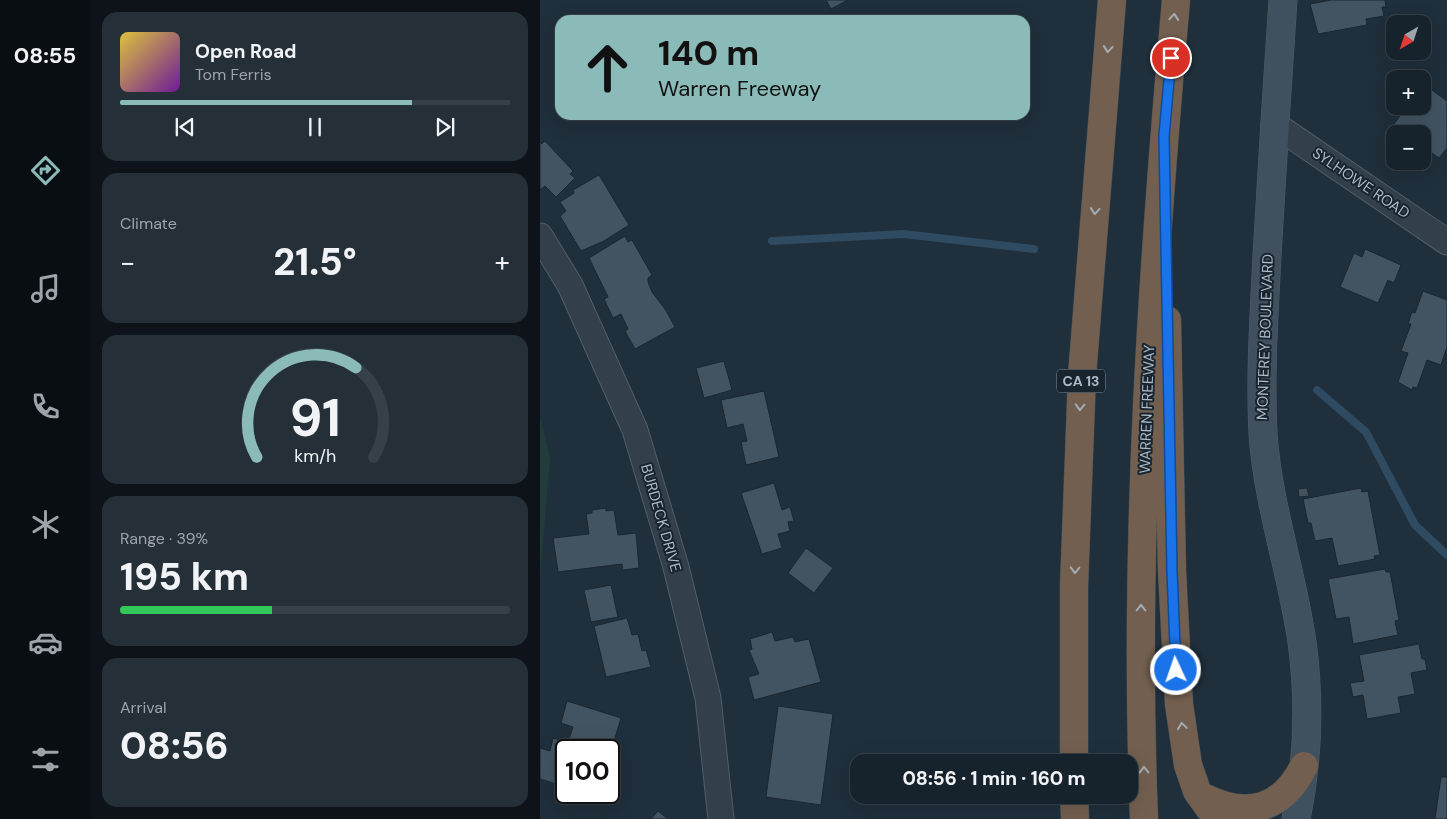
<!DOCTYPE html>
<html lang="en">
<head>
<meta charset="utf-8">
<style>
	body { margin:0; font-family:"DM Sans",sans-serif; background:#242f38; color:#f1f3f6; height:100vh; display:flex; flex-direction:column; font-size:19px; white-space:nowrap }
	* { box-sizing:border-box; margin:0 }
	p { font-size:16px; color:#9ea4a9 }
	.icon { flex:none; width:28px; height:28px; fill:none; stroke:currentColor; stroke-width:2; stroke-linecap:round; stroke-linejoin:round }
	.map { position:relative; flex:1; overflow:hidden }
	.drawer { display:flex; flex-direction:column; gap:12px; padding:12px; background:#0d1318; width:450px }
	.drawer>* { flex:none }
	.hud { position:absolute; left:15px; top:15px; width:475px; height:105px; border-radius:15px; box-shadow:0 5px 20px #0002,0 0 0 1px #364048; background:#8bbbb9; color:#111; overflow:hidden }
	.needle { width:32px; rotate:219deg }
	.fabs { position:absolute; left:846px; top:15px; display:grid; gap:10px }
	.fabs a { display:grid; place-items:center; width:45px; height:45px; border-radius:10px; background:#17232c; box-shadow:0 5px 20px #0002,0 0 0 1px #364048; font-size:25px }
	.speed { position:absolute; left:15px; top:739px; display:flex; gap:10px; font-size:25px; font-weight:700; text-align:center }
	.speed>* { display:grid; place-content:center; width:65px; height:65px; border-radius:50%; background:#17232c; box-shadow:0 5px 20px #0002,0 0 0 1px #364048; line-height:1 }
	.speed .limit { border:2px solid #111; border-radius:8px; background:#fff; color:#111 }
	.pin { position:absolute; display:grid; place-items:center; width:42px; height:42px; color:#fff; margin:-21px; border:2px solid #fff; border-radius:50%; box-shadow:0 1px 5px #0007 }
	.me { position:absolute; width:55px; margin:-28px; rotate:357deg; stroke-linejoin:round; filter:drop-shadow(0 0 4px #0008) }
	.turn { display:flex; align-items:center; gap:18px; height:105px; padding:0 20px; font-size:22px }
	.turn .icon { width:65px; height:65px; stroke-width:2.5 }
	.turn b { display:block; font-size:35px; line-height:42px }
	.big { font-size:38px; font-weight:800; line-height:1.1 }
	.drawer .tile { flex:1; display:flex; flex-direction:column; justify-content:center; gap:8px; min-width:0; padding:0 18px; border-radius:15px; background:#242f38 }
	.drawer .dial { align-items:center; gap:0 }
	.dial svg { height:130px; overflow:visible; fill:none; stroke:#364048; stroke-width:7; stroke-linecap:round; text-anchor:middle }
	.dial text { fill:#f1f3f6; stroke:none }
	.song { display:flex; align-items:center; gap:15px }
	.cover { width:60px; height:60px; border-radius:8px; background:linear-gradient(135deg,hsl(50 70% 55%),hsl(280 70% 35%)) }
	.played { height:5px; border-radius:2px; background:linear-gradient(90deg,#8bbbb9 75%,#364048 75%) }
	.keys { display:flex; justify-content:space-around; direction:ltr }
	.heat { display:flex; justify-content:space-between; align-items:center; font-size:28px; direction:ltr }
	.charge { height:8px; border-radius:4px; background:linear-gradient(90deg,#34c759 39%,#364048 0) }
	.trip { position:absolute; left:310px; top:754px; width:288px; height:50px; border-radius:15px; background:#17232c; box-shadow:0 5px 20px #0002,0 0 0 1px #364048; font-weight:800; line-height:50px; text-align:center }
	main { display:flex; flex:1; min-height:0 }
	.dock { display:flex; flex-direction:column; width:90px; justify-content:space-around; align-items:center; background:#090e12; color:#9ea4a9 }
	.dock .icon { width:35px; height:35px }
	.dock .selected { color:#8bbbb9 }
	.dock b { font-size:22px; color:#f1f3f6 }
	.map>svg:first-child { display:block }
	.green { fill:#213c3b }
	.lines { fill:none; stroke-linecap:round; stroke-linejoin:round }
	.stream { stroke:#2f4b62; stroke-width:8 }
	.building { fill:#425462; stroke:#1a2731 }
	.street-casing { stroke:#505e68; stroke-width:27 }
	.secondary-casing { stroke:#505e68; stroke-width:29 }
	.highway-casing { stroke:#3d4b55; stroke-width:29 }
	.street { stroke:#33404b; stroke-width:25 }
	.secondary { stroke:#40505e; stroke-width:28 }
	.highway { stroke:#725f4f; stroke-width:28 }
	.oneway { stroke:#a4adb5 }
	.route-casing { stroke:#114b97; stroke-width:12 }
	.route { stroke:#1a73e8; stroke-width:9 }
	.labels { text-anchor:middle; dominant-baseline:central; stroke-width:4; stroke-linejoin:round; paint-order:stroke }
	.shield { fill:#18252f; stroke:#808e99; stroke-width:1 }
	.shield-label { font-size:14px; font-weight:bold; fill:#adbbc7 }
	.street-label { font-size:15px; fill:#adbbc7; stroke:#18252f }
</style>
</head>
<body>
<main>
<nav class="dock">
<b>08:55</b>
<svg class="icon selected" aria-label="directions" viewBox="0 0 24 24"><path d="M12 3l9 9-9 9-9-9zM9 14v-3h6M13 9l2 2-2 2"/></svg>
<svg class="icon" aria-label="music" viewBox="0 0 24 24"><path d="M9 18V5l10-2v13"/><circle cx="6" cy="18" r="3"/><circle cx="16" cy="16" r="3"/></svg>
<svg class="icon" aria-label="phone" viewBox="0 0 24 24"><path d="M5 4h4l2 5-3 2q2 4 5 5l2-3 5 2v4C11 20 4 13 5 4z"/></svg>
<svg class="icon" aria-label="climate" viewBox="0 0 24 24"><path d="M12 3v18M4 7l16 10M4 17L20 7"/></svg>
<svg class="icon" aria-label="car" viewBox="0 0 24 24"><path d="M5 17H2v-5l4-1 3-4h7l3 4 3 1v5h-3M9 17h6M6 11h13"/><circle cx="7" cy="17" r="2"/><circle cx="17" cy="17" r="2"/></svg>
<svg class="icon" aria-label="filters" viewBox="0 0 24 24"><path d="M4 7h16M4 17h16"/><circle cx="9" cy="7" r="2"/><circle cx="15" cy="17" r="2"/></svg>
</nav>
<section class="drawer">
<div class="tile">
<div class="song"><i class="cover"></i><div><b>Open Road</b><p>Tom Ferris</p></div></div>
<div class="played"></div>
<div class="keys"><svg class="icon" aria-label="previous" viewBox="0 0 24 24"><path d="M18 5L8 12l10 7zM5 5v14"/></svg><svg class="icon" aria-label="pause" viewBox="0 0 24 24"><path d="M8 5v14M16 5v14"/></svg><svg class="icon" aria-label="next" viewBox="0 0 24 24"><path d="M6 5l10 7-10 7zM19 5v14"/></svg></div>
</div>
<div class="tile"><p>Climate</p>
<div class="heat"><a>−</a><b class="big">21.5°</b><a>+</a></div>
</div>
<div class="tile dial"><svg viewBox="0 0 100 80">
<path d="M14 69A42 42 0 1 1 86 69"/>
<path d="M14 69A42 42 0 0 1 75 14" stroke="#8bbbb9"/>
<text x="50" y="56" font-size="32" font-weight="700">91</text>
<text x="50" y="72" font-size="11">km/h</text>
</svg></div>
<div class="tile"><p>Range · 39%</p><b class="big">195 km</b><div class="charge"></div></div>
<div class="tile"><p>Arrival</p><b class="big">08:56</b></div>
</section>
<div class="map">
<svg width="907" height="819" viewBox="0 0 907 819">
	<rect width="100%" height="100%" fill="#1f2f3b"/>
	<path class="green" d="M0 415 10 459 0 577Z"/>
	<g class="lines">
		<path class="stream" d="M232 241 364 234 494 249
			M777 390 826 432 875 525 907 555"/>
	</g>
	<path class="building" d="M286 0H308L291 9Z
		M791 0H845L846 7H842L844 16 826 19 827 25 778 34 770 4Z
		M884 84 907 101V148L899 158 882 146V134H867L854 124 867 106H882Z
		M5 141 33 171 30 174 35 178 16 197 5 186 0 190V142L2 144Z
		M59 175 89 225 64 241 41 251 20 216 26 211 20 202 34 193 33 190Z
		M85 236 88 242 92 240 112 275 108 278V282L112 292 125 309 135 327 95 349 85 331 88 329 81 314 73 318 64 299 68 297 49 258Z
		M825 249 861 265 854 283 848 280 838 303 800 287 814 253 822 257Z
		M883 291 907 300V347L901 365 887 360 877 388 873 387 872 390 858 382 868 353 861 351 871 324H868L872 312 875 313Z
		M184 361 192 390 164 398 156 368Z
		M224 391 239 457 206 465 201 442 207 441 203 424 187 428 181 400Z
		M234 483 242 510 250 507 254 521 248 522 250 531 238 534 242 548 222 554 201 493Z
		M767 488 769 496 759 497 758 489Z
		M821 488 822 492 828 491 840 555 834 556 835 559 798 566 792 538 775 541 771 523H768L763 499Z
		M66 508V511L74 510 78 535 96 533 99 568 83 570 82 564 18 572 13 538 49 534 46 514 52 513V510Z
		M266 548 293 568 274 593 248 573Z
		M845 569 846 572H850L859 620 855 621 858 635 813 644 809 617 796 619 788 579Z
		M71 585 78 617 51 622 44 590Z
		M87 618 92 635 98 634 102 651 106 650 111 667 66 677 54 626Z
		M232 632 235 641 253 637 255 642 269 639 281 682 214 700 208 677 219 674 209 650 212 649 210 639Z
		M879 644 882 659H885L887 670 871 673 875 694 858 697 861 713 827 719 823 695 813 697 810 683 824 681 819 655Z
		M27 701 81 718 69 758V750H26V787L0 779V748L10 751 13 738 28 742 33 727 21 723Z
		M238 706 293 714 281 805 226 797Z
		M901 777H907V819H895Z
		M118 811 128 819H111Z"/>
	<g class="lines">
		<g class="street-casing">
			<path id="street" d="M734 124 907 242
				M0 236 30 285 95 430 136 567 168 698 181 819"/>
		</g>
		<g class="secondary-casing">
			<path id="secondary" d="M743 0C737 85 732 171 727 256 724 316 720 375 723 434 728 505 752 572 762 642 770 701 768 761 756 819"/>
		</g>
		<g class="highway-casing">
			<path id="highway" d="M627 320 632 571 639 704 648 765 657 791 677 819
				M534 762V587L542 376 572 0
				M534 795 535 819
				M663 797C707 819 742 810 764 766
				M604 819C593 546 612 272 636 0"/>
		</g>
		<use href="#street" class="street"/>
		<use href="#secondary" class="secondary"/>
		<use href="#highway" class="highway"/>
	</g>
	<defs><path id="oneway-chevron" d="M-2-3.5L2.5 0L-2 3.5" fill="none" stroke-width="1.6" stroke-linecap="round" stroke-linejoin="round" transform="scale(1.25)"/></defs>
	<g class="oneway">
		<use href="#oneway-chevron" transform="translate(634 17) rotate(-85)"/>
		<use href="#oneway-chevron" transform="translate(568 49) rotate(95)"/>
		<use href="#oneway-chevron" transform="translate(555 211) rotate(95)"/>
		<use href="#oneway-chevron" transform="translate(540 407) rotate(92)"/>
		<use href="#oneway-chevron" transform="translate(535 570) rotate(92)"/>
		<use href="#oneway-chevron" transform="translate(601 608) rotate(-90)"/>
		<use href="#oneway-chevron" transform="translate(642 726) rotate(-98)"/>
		<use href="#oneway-chevron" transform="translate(604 770) rotate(-91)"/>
	</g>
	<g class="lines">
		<g class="route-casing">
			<path id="route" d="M631 58 624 136 632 571 636 670"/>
		</g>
		<use href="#route" class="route"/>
	</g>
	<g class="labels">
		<rect class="shield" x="517" y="369.5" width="48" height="23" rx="4"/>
		<g class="shield-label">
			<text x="541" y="381">CA 13</text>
		</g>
		<g class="street-label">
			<text transform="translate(821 183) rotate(34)">SYLHOWE ROAD</text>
			<text transform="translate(725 337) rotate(-88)">MONTEREY BOULEVARD</text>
			<text transform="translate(607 409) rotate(-88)">WARREN FREEWAY</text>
			<text transform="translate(121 518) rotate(74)">BURDECK DRIVE</text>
		</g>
	</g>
</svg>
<div class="fabs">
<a><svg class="needle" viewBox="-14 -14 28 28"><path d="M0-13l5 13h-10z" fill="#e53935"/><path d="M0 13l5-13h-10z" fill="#9ea4a9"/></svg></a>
<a>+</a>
<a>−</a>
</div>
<div class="speed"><div class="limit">100</div></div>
<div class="pin" style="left:631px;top:58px;background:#d93025"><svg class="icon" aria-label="arrive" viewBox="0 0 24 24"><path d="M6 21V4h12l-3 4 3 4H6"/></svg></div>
<svg class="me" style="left:636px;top:670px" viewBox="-20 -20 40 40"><circle r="17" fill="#1a73e8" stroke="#fff" stroke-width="3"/><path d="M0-11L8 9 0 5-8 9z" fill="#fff"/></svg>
<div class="trip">08:56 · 1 min · 160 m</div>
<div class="hud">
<div class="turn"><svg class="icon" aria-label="ahead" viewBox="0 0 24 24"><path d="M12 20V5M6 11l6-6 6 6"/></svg><div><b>140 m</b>Warren Freeway</div></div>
</div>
</div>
</main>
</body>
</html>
